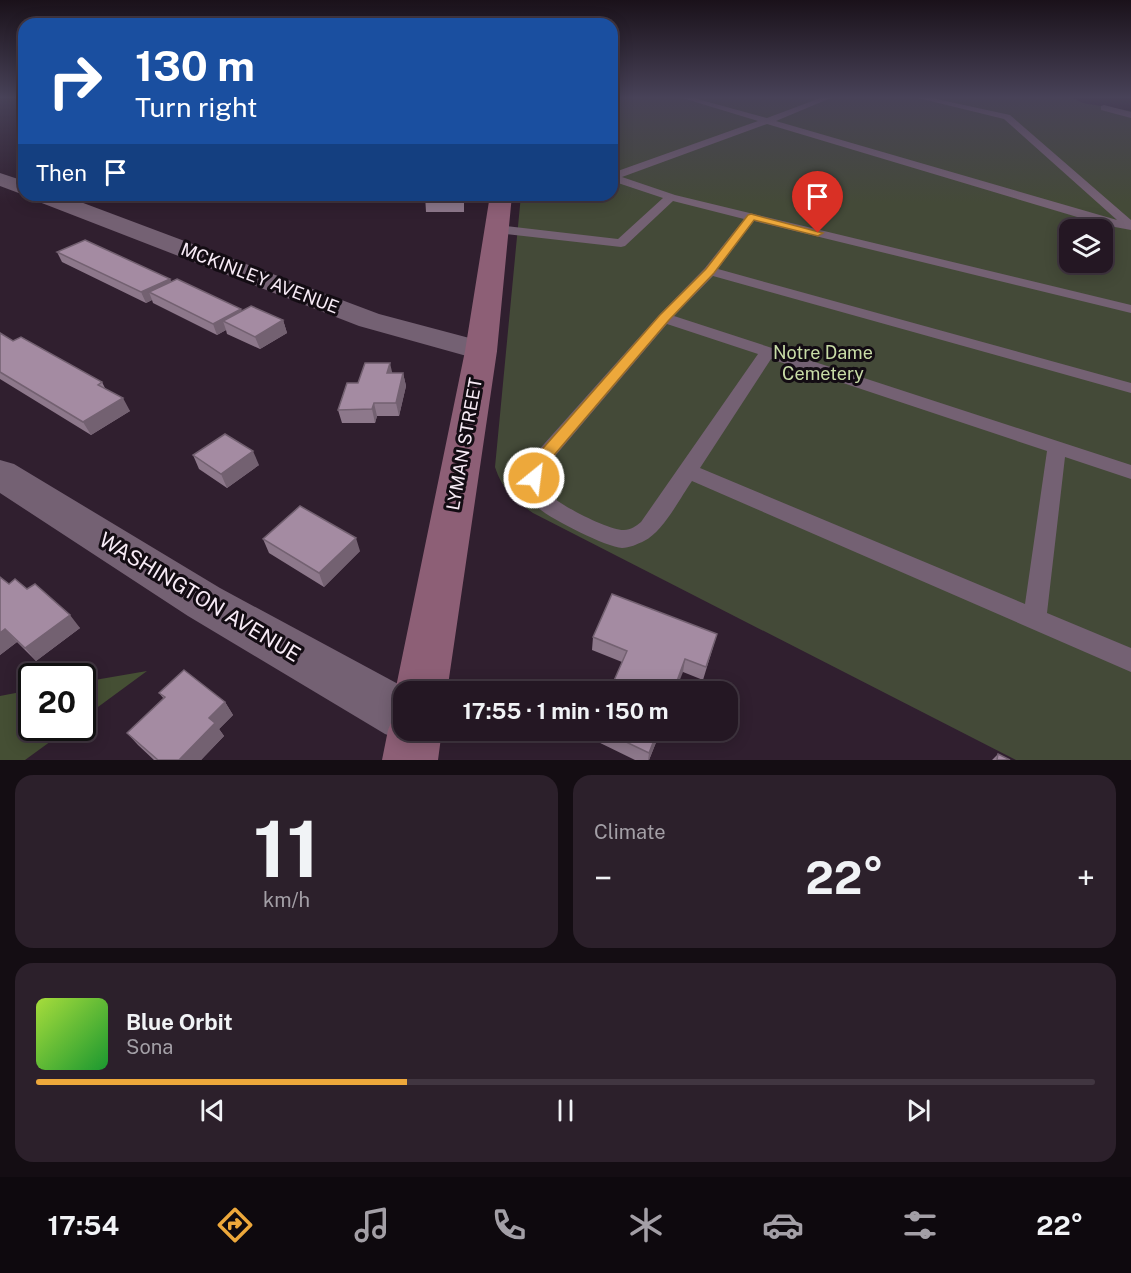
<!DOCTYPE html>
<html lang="en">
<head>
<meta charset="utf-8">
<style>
	body { margin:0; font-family:"Public Sans",sans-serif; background:#2c202b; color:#f1f3f6; height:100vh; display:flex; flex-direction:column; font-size:22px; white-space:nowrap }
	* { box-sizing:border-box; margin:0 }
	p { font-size:20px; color:#a39fa6 }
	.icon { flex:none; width:33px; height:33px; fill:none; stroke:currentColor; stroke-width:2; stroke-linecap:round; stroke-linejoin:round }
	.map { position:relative; height:760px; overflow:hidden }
	.details { display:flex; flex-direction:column; gap:15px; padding:15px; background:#140d13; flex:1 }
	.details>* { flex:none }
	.banner { position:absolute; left:18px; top:18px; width:600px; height:183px; border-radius:18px; box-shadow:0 3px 15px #0003,0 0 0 2px #413641; background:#1a4fa0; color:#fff; overflow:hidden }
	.controls { position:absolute; left:1059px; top:219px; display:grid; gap:12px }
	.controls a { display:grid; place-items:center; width:54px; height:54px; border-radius:12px; background:#241723; box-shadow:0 3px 15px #0003,0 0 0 2px #413641; font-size:30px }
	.speed { position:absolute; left:18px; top:663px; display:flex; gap:12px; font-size:30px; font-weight:700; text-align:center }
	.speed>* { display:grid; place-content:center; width:78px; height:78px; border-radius:50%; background:#241723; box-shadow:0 3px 15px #0003,0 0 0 2px #413641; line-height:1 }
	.speed .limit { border:3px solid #111; border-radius:9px; background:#fff; color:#111 }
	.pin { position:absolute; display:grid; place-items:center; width:51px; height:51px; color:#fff; margin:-62px -26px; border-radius:50% 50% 50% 0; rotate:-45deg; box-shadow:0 0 6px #0007 }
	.pin .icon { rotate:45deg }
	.me { position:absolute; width:66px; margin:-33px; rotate:29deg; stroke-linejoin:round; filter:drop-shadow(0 0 4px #0008) }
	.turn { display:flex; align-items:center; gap:21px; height:126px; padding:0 18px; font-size:27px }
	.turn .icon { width:78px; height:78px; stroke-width:2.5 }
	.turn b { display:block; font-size:42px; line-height:51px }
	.then { display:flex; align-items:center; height:57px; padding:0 18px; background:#0003; gap:12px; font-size:22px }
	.big { font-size:45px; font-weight:700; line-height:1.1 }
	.details .card { flex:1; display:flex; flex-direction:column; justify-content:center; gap:9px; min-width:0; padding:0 21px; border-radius:18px; background:#2c202b }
	.details .dial { align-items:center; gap:0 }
	.dial b { font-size:78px; line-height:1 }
	.song { display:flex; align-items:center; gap:18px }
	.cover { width:72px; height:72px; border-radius:9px; background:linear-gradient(135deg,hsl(80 70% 55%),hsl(130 70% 35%)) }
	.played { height:6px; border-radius:3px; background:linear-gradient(90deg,#eda83b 35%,#413641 35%) }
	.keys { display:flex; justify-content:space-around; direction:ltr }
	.heat { display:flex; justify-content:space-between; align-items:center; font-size:33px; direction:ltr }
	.details .tiles { flex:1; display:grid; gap:15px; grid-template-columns:1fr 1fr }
	.card:last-child { grid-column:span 2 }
	.trip { position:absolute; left:393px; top:681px; width:345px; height:60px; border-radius:18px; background:#241723; box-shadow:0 3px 15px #0003,0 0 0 2px #413641; font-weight:700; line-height:60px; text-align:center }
	.dock { display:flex; height:96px; justify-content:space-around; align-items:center; background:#0e090e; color:#a39fa6 }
	.dock .icon { width:42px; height:42px }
	.dock .on { color:#eda83b }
	.dock b { font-size:27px; color:#f1f3f6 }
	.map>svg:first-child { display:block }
	.green { fill:#444a38; fill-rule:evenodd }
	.forest { fill:#454f34 }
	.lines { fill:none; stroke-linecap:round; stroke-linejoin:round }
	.service { fill:#746173; fill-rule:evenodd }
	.minor { fill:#746173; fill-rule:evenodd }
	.secondary { fill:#8d5f76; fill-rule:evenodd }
	.wall { fill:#8d788b }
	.shaded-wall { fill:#736171 }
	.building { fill:#a48ba2; stroke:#736171; stroke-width:1.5 }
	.route { fill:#eda83b; stroke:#9a6d26; stroke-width:1.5 }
	.labels { text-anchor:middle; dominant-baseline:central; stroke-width:6; stroke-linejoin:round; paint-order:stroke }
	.street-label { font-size:18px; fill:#f7ebf6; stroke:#130c13 }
	.park-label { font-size:18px; fill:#c8dca6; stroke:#130c13 }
	.near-street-label { font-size:21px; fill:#f7ebf6; stroke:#130c13 }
</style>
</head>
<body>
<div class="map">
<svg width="1131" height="760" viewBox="0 0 1131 760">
	<rect width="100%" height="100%" fill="#301f2f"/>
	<path class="green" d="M612 97H1070L1083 103 1131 111V760H1016L533 513C514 500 502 489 495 467L521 195H612ZM1070 230H1102V262H1070Z"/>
	<path class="forest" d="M147 671 83 718V682Z
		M31 690 32 728H69L25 760H0V696Z"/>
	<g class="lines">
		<path class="service" d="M679 97H690L767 118 823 97H833L776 121 1117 220 1004 119 914 97H927L1010 115 1131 220V230L1104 225 767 124 622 177 675 195 1131 305V313L754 221 718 269 1131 383V393L713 276 674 316 1131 465V479L1065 457 1047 613 1131 648V672L692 481C680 498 663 532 644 541 638 544 629 548 622 548 606 547 548 518 536 506 530 501 524 491 524 482 524 472 531 462 536 453L659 315 705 268 744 219 673 201 625 246 621 247 497 233 491 229 497 225 618 239 663 198 612 181V173L758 121ZM667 324 758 354 641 522C636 526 631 530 624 530 610 531 551 502 545 489 541 480 546 470 550 462ZM771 359 1047 451 1025 604 700 468Z
			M1104 105 1131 112V118L1101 110V106Z"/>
		<path class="minor" d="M0 173 24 181V195L0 186Z
			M31 195H62L379 314 492 344 497 351 492 358 481 360 359 326 34 200Z
			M0 460 14 464 220 588 413 692H404V730H424L423 734 404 741 385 734 188 616 0 493Z"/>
		<path class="secondary" d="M490 195H512L497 351 447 692H404V730H442L438 760H382L388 730 396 711 402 708 395 692 465 351Z"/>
	</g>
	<path class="wall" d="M336 195H376L372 202H338Z
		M425 195H464V212H426Z
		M57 252 170 279 171 282 242 311 283 320 287 333 260 349 227 334 226 330 217 335 153 303 152 300 146 303 62 262Z
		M0 333 13 341 102 382 105 388 130 411 91 435 0 379Z
		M392 373H403L406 386 399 416H377L375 423H342L338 410 358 383Z
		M193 455 259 465 227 488 199 469Z
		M263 539 360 551 324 587 269 553Z
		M9 584 27 589 80 628 36 661 17 642 0 655Z
		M717 634 703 680 683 672 622 662 592 650 593 637Z
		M159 693 225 702 233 715 219 729 224 736 201 760H154L138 745 127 733 164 699Z
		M593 730H661L649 760H635L592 739Z
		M998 754 1010 760H992Z"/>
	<path class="shaded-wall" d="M371 195H376L372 202Z
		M170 279 174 289 149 292 152 300 146 303 141 292Z
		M241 309 244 319 223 321 226 330 217 335 213 324Z
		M283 320 287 333 260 349 255 337Z
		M390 363 393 376 387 373Z
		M403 373 406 386 399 416 396 403Z
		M123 398 130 411 91 435 83 422Z
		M374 403 377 416 375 423 372 409Z
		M253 451 259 465 227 488 221 474Z
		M356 538 360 551 324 587 319 573Z
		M70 615 80 628 36 661 25 648Z
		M5 629 17 642 0 655V633Z
		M685 659 683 672 675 692H673Z
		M225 702 233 715 219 729 224 736 201 760H179L209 718Z
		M658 730H661L649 760H648L649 753Z"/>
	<path class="building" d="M427 195H463V202H424Z
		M85 240 170 279 141 292 57 252Z
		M177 279 241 309 213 324 149 292Z
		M251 306 283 320 255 337 223 321Z
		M0 333 13 341 21 337 102 382 98 385 123 398 83 422 0 372Z
		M365 363H390L387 373H403L396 403H374L372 409 338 410 347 383H358Z
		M225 434 253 451 221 474 193 455Z
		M300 506 356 538 319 573 263 539Z
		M0 577 9 584 15 579 27 589 35 584 70 615 25 648 5 629 0 633Z
		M612 594 717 634 706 667 685 659 673 692H609L627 651 593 637Z
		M184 670 225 702 209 718 215 723 179 760H158L127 733 165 697 159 693Z
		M601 730H658L649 753Z
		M998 754 1010 760H997Z"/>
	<linearGradient id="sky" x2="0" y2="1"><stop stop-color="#1a111a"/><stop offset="0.48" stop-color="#484258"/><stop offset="1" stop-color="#484258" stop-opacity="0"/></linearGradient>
	<rect width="1131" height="203" fill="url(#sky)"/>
	<path class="route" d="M751 214 823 233 818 236 754 220 714 273 669 320 550 460 540 482H528L526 478 538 454 660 315 706 269 748 215Z"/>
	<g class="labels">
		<g class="street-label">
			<text transform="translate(260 278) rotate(21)">MCKINLEY AVENUE</text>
			<text transform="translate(464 444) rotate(-80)">LYMAN STREET</text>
		</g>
		<g class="park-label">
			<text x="823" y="352">Notre Dame<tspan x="823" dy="21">Cemetery</tspan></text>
		</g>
		<g class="near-street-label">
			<text transform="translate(200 597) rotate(31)">WASHINGTON AVENUE</text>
		</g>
	</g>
</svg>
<div class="controls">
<a><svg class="icon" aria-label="layers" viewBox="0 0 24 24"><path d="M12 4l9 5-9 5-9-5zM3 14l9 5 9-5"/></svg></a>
</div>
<div class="speed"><div class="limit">20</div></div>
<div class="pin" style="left:818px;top:233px;background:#d93025"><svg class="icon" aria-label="arrive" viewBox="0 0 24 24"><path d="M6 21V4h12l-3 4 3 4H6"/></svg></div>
<svg class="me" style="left:534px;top:478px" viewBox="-20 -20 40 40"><circle r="17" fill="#eda83b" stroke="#fff" stroke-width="3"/><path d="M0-11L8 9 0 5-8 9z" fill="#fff"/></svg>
<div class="trip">17:55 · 1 min · 150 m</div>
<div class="banner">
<div class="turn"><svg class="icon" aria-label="right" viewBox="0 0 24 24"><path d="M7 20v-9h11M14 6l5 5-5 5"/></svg><div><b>130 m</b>Turn right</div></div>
<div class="then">Then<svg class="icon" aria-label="arrive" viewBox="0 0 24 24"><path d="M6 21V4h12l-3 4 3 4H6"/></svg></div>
</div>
</div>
<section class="details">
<div class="tiles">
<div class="card dial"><b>11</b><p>km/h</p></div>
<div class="card"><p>Climate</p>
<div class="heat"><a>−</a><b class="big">22°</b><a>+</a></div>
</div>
<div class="card">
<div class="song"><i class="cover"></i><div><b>Blue Orbit</b><p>Sona</p></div></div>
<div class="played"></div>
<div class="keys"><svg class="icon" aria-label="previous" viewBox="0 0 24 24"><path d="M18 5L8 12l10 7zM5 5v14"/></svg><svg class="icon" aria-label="pause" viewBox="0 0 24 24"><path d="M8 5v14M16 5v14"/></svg><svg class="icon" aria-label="next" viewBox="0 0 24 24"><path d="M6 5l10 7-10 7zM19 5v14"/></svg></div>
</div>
</div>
</section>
<nav class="dock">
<b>17:54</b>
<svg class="icon on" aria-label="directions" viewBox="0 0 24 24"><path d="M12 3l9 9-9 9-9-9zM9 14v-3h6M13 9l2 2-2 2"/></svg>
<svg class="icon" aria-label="music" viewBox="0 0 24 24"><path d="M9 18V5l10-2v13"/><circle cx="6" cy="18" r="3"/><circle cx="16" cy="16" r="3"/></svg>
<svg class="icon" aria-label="phone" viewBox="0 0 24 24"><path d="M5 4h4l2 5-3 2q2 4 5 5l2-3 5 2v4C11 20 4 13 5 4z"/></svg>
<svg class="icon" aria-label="climate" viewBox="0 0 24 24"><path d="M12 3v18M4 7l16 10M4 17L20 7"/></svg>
<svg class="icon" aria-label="car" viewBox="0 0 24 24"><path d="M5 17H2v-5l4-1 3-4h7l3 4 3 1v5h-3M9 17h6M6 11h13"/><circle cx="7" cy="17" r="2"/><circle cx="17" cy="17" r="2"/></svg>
<svg class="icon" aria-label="filters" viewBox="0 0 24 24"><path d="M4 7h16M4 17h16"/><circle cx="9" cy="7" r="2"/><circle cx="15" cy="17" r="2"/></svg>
<b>22°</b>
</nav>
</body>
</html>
